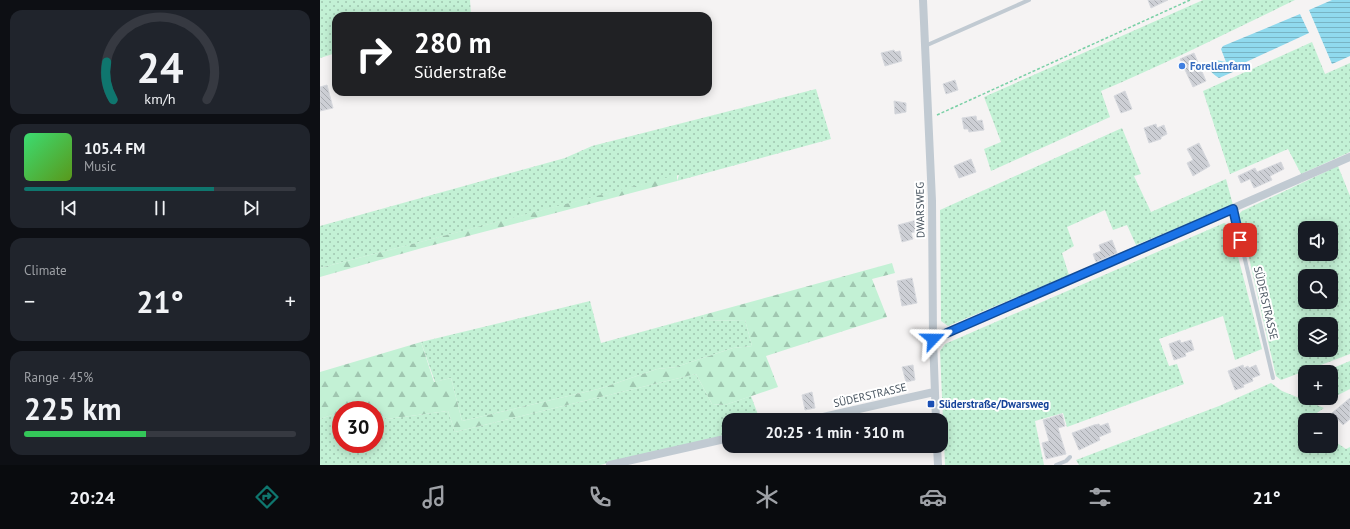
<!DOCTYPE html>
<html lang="en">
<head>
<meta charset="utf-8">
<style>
	body { margin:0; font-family:"PT Sans",sans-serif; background:#20242c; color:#f1f3f6; height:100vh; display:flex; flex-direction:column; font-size:15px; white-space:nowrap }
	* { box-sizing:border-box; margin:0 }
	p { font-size:13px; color:#9ea1a6 }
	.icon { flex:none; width:22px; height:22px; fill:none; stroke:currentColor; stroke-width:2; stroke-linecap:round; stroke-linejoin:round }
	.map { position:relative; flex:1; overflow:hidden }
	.panel { display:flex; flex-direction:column; gap:10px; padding:10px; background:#0d0f14; width:320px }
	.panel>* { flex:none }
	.top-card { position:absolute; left:12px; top:12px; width:380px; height:84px; border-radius:12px; box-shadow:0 2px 10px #0003; background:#202124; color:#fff; overflow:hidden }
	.buttons { position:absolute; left:978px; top:221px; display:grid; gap:8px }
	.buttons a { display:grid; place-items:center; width:40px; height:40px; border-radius:8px; background:#171b24; box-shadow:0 2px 10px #0003; font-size:20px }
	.speed { position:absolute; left:12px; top:401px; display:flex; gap:8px; font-size:20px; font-weight:700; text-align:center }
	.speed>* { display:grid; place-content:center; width:52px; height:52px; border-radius:50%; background:#171b24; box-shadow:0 2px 10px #0003; line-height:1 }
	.speed .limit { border:6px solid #d22; background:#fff; color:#111 }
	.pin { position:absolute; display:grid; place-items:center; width:34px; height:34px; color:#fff; margin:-17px; border-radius:8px; box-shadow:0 2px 6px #0006 }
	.me { position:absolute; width:44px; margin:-22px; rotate:67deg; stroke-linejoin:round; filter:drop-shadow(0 0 3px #0008) }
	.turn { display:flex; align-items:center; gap:14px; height:84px; padding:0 16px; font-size:18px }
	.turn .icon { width:52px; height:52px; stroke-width:2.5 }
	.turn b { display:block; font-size:28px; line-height:34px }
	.big { font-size:30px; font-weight:800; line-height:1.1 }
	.panel .card { flex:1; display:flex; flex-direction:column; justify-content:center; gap:6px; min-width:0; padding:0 14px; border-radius:12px; background:#20242c }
	.panel .dial { align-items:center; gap:0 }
	.dial svg { height:104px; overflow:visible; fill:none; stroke:#363941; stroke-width:7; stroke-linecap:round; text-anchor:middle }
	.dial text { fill:#f1f3f6; stroke:none }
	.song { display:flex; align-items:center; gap:12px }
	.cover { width:48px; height:48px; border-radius:6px; background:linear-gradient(135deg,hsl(140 70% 55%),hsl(90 70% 35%)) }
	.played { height:4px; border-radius:2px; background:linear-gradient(90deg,#0f766e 70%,#363941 70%) }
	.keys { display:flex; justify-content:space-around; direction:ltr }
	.heat { display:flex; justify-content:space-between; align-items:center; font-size:22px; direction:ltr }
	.charge { height:6px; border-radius:3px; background:linear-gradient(90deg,#34c759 45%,#363941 0) }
	.trip { position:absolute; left:402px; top:413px; width:226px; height:40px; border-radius:12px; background:#171b24; box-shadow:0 2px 10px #0003; font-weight:800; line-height:40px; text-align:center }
	.dock { display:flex; height:64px; justify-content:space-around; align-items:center; background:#090b0e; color:#9ea1a6 }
	.dock .icon { width:28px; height:28px }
	.dock .active { color:#0f766e }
	.dock b { font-size:18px; color:#f1f3f6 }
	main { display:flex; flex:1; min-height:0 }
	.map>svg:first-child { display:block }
	.grass { fill:url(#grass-dots); fill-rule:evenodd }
	.forest { fill:url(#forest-firs) }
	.water { fill:url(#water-rules) }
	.building { fill:url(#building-back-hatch); stroke:#d7d9de }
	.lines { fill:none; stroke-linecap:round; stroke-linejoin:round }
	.path { stroke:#7ad0a6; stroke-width:1.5; stroke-dasharray:3 2; stroke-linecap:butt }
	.lane { stroke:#c1cad2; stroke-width:4 }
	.street { stroke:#c1cad2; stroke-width:8 }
	.route-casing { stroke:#114b97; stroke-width:10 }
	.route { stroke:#1a73e8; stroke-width:7 }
	.shop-dot { fill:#3f7fe0; stroke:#fff; stroke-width:1.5 }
	.transit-dot { fill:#1a4fb4; stroke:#fff; stroke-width:1.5 }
	.labels { text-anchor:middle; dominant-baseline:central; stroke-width:4; stroke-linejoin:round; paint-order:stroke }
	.shop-label { font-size:11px; font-weight:bold; fill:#366cbe; stroke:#fff; text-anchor:start }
	.street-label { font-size:11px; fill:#4a5661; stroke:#fff }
	.transit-label { font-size:11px; font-weight:bold; fill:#164399; stroke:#fff; text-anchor:start }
</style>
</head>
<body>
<main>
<section class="panel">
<div class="card dial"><svg viewBox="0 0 100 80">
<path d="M14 69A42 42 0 1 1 86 69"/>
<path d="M14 69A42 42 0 0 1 9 40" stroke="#0f766e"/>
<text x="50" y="56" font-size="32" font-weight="700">24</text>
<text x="50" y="72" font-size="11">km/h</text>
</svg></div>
<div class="card">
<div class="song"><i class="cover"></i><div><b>105.4 FM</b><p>Music</p></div></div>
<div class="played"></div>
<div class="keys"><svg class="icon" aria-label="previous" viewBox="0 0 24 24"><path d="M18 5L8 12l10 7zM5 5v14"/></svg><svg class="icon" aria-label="pause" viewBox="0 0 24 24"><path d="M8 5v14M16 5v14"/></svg><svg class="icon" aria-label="next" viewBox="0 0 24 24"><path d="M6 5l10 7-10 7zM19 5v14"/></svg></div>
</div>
<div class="card"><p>Climate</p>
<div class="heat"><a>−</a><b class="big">21°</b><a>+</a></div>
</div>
<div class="card"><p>Range · 45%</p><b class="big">225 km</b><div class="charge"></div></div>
</section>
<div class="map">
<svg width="1030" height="465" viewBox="0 0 1030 465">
	<defs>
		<pattern id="grass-dots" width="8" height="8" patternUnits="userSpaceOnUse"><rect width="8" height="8" fill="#c3f1d5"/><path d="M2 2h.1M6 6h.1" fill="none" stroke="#a0c6b0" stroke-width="1.8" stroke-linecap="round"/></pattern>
		<pattern id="forest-firs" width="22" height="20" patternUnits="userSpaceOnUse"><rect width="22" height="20" fill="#c3f1d5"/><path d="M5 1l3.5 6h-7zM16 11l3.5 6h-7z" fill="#a0c6b0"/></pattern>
		<pattern id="water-rules" width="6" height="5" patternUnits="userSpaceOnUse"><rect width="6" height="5" fill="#90daee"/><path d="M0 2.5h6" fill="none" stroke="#78b4c4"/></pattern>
		<pattern id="building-back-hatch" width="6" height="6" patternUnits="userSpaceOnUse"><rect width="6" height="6" fill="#cdcfd5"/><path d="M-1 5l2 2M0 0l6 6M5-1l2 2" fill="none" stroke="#a8abb0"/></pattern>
	</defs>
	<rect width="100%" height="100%" fill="#f5f3f3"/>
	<path class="grass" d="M0 0H150L151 16H16V53L0 58Z
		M883 0H975C911 31 847 63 781 91L790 117 671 171 664 149 681 142 664 97Z
		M992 42 1005 74 1030 63V152L981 174 968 149 910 174 883 91Z
		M496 89 511 139 357 181 359 175 0 268V226L245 158 272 146Z
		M802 128 821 174 814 176 831 212 906 179 913 205 816 245 807 225 793 230 785 210 747 227 754 246 742 253 749 275 628 326 621 321 620 210Z
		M1018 166 1030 196V354L961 380 956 376 919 214 922 211ZM985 228H1011V254H985ZM985 276H1011V302H985ZM985 324H1011V350H985Z
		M904 223 910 226 942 349 915 360 903 316 839 339 849 366 857 364 864 384 747 427 743 413 715 421 724 465H625L620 351 625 344Z
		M270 301 281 343 383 315 385 321 425 320 432 346 413 348 356 367 337 369 282 388 142 421 131 378 115 382 101 342Z
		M1030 361V389L1014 397 1011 396V372H1003Z
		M376 374 392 404 405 405 431 396 440 420H409V436L280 465H0V419L21 412V444H55V410L67 419 128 411 135 432Z
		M951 383 962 391 1004 408 994 415 996 420H985V446H1011V439L1026 449 1030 447V465H759L756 460 899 406Z"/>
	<path class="forest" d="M357 175V181L102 248 0 277V268Z
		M572 263 575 273 552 279 567 317 446 356 458 387 405 405 392 404 376 374 135 432 128 411 67 419 46 404 28 410H21V412L0 419V372L101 342 114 382 131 378 142 421 282 388 337 369 356 367 413 348 432 346 425 320 385 321 383 315Z"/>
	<path class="water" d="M1012 0H1030V56L1012 64 989 10Z
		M980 14 989 33 926 62 922 68 899 78C893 74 889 72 890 64L896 60 906 62 901 49 903 46Z"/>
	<path class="building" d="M828 0H848L831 8Z
		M574 50 575 52 580 51 582 61 565 66 561 53Z
		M874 53 886 81 873 87 860 59Z
		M635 80 638 90 626 94 623 84Z
		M7 85 13 108 0 111V87Z
		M805 91 812 109 801 113 794 96Z
		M574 101 586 103V112L575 114Z
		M656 116 657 121 662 120 664 130 649 132 648 129H644L642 118Z
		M836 124 837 128 844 125 847 134 841 137V139L829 143 824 128Z
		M879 143 890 166 873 176 867 163 873 160 867 149Z
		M651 159 656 172 639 178 634 166Z
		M961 162 964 169 950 176 952 180 934 188 930 179 921 183 918 176 935 168 937 172Z
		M597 220 599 230 591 233 593 239 582 242 578 225Z
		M792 240 797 253 776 262 773 254 781 251 779 245Z
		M592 278 597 303 582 306 577 281Z
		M860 340 861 343 871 340 874 350 865 353 866 356 854 360 849 344Z
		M593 365 595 380 586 382 582 367Z
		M923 365 924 368 928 366 929 368 936 365 940 375 932 378 933 381 923 385 924 387 915 390 908 371Z
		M492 392 495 408 485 410 482 395Z
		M1030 398V419L1023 425 1012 413Z
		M742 414 745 426 738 428 746 454 726 459 722 443 729 441 723 420Z
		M788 423 791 432 779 437 780 440 759 450 752 433 774 425 779 424 780 426Z"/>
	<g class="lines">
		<path class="path" d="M617 115 870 0"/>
		<path class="lane" d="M605 46 709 0
			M913 209 953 378
			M736 465 746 461 750 457"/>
		<path class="street" d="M603 0 612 201 613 339 616 420
			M613 339 1030 157
			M490 420 614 392
			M617 446 618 465
			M290 465 409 438"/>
	</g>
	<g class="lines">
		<g class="route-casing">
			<path id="route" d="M613 339 913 209 920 240"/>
		</g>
		<use href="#route" class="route"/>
	</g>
	<circle class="shop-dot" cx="862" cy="66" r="4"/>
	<rect class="transit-dot" x="607" y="400" width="8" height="8" rx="2"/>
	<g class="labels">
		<g class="shop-label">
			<text x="870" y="66">Forellenfarm</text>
		</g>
		<g class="street-label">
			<text transform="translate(600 210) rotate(-91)">DWARSWEG</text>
			<text transform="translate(946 303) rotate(77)">SÜDERSTRASSE</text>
			<text transform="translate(550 395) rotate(-13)">SÜDERSTRASSE</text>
		</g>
		<g class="transit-label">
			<text x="619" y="404">Süderstraße/Dwarsweg</text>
		</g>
	</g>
</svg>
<div class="buttons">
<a><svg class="icon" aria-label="sound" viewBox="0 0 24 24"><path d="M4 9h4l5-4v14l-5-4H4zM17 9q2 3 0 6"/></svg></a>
<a><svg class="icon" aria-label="search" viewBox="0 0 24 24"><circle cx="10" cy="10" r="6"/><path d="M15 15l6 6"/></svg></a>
<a><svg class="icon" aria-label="layers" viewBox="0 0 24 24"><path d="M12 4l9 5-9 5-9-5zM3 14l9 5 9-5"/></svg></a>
<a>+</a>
<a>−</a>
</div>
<div class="speed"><div class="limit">30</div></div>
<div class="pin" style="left:920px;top:240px;background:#d93025"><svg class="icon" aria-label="arrive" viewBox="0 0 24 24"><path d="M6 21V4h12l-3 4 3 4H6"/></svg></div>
<svg class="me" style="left:613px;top:339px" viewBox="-20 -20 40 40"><path d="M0-17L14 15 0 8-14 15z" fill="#1a73e8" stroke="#fff" stroke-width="4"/></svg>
<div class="trip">20:25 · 1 min · 310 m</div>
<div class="top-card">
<div class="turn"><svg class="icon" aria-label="right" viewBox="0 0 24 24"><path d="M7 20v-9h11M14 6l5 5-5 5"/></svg><div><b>280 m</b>Süderstraße</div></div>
</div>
</div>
</main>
<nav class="dock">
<b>20:24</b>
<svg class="icon active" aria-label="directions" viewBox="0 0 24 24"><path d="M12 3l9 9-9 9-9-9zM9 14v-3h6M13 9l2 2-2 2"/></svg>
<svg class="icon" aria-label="music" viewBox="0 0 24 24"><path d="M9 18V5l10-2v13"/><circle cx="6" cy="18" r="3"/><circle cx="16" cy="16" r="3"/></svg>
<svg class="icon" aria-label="phone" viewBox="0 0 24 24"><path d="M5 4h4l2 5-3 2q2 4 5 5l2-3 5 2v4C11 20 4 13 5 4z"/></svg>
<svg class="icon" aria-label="climate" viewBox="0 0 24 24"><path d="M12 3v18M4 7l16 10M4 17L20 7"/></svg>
<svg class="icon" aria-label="car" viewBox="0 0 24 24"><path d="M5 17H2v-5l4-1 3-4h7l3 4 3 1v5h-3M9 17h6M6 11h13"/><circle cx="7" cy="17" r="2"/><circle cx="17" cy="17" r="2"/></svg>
<svg class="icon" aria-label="filters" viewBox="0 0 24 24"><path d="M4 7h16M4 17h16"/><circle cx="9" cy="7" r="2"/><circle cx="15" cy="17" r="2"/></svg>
<b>21°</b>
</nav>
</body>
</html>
